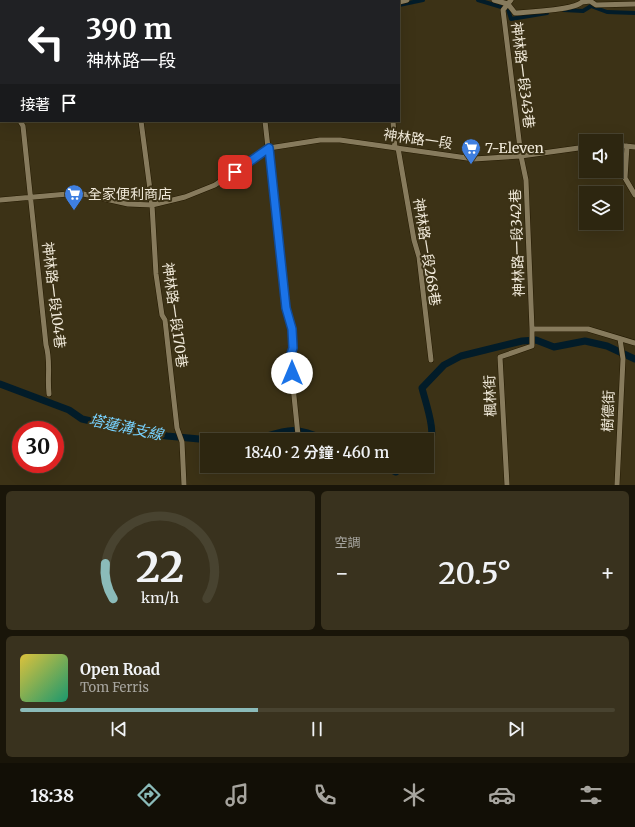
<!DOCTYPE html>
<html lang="zh-TW">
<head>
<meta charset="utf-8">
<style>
	body { margin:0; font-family:Merriweather,"Noto Sans TC",serif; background:#39321e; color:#f1f3f6; height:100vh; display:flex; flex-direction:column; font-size:15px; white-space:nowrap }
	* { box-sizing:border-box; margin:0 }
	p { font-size:13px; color:#a7a59f }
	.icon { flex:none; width:22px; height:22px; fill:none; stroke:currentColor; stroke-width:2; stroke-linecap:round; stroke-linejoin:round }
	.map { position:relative; height:485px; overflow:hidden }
	.sheet { display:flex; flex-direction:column; gap:6px; padding:6px; background:#191509; flex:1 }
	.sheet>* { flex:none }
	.hud { position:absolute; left:0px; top:0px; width:400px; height:122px; box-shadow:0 4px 16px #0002,0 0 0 1px #484330; background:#202124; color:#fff; overflow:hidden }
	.fabs { position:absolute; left:579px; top:134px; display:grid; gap:8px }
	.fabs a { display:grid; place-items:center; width:44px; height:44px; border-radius:0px; background:#2d2610; box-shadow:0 4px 16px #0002,0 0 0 1px #484330; font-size:20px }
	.speed { position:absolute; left:12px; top:421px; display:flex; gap:8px; font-size:20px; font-weight:700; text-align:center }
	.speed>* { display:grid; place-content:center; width:52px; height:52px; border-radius:50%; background:#2d2610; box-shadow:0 4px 16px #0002,0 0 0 1px #484330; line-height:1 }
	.speed .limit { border:6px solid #d22; background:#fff; color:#111 }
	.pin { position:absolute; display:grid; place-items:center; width:34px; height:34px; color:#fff; margin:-17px; border-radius:8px; box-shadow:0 2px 6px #0006 }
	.me { position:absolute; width:44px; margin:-22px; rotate:0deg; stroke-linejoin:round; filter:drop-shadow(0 0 3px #0008) }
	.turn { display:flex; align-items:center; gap:14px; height:84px; padding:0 20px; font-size:18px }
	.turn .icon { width:52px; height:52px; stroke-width:2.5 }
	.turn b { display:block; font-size:28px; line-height:34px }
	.then { display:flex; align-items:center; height:38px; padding:0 20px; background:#0003; gap:8px; font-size:15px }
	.big { font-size:30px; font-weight:600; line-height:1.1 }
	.sheet .card { flex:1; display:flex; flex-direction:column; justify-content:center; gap:6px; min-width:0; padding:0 14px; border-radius:6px; background:#39321e }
	.sheet .dial { align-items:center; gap:0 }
	.dial svg { height:104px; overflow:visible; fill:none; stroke:#484330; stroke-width:7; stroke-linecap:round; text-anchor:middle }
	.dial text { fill:#f1f3f6; stroke:none }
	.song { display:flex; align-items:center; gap:12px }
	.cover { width:48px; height:48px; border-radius:6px; background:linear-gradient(135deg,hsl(50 70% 55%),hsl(160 70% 35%)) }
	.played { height:4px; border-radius:2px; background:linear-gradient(90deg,#8bbbb9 40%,#484330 40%) }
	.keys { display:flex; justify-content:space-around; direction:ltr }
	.heat { display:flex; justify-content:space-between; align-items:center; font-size:22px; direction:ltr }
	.sheet .tiles { flex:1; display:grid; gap:6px; grid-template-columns:1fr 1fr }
	.card:last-child { grid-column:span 2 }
	.trip { position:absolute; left:200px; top:433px; width:234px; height:40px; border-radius:0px; background:#2d2610; box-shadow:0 4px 16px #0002,0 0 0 1px #484330; font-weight:600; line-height:40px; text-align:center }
	.dock { display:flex; height:64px; justify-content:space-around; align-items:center; background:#120f06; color:#a7a59f }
	.dock .icon { width:28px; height:28px }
	.dock .active { color:#8bbbb9 }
	.dock b { font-size:18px; color:#f1f3f6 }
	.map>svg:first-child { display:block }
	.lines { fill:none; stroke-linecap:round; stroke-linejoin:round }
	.canal { stroke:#021c29; stroke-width:4 }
	.river { stroke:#021c29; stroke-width:7 }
	.minor-casing { stroke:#231900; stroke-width:6 }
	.minor { stroke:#877b5d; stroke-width:5 }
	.route-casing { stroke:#114b97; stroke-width:10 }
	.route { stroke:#1a73e8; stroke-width:7 }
	.labels { text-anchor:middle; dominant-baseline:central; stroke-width:4; stroke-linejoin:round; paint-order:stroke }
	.street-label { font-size:14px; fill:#f0e9d9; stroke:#3c3216 }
	.poi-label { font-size:14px; fill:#f0e9d9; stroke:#3c3216; text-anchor:start }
	.water-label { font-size:15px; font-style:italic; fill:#77d0fc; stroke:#3c3216 }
</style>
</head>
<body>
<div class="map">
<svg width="635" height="485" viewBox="0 0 635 485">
	<rect width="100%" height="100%" fill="#3c3216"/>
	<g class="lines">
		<path class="canal" d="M241 0 242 1
			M366 0 369 1
			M478 0 508 9 511 19 547 13
			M8 1 9 0
			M336 1 338 0
			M399 5 423 0
			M0 8 1 7
			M564 10 583 11 591 6 607 12 635 13"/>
		<path class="river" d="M0 384 69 410 82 419 104 424 167 436 210 440
			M254 440C288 430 292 425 326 440
			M427 447C439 438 425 401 422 388L444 365 461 356 522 341 536 340 554 347 585 341 607 346 635 359
			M384 466 396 472 402 466"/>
		<g class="minor-casing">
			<path id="minor" d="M129 0V1
				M249 0 250 1
				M376 0 378 1
				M494 0 508 4 515 13C529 12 574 10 582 2L590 1 596 5 635 4
				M261 1 272 0
				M399 2 407 0
				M20 121 23 126 46 345C51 361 47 377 49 394
				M141 121 152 205 156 274 162 315 165 320 177 428 182 442 184 485
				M265 121 286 308C291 324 296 341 290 357L298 435
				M393 121 395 148
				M616 145 635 147
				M627 146 625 178 635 195
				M398 148 414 240 419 257 431 360
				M0 200 79 193 128 204 152 205 185 197 215 185 269 148 320 140H340L474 159 521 156 586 147
				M532 329H588L635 343
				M507 485 500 357 532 346V329L526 180 521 156 503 10 511 0
				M617 485 623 359 620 339"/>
		</g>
		<use href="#minor" class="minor"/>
	</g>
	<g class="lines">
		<g class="route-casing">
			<path id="route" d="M235 172 269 148 286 308 292 329 293 348 290 357 292 373"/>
		</g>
		<use href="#route" class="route"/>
	</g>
	<defs>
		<g id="supermarket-pin" transform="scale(1)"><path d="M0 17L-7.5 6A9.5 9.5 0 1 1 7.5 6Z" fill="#3f7fe0" stroke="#3c3216"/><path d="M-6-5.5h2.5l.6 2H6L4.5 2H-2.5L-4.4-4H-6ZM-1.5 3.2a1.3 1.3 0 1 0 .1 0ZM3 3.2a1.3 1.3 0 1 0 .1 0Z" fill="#fff"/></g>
	</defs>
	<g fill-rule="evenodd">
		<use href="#supermarket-pin" x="471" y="148"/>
		<use href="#supermarket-pin" x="74" y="194"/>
	</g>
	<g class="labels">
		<g class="street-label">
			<text transform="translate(523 75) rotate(83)">神林路一段343巷</text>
			<text transform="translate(418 139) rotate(8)">神林路一段</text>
			<text transform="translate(517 243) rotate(-92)">神林路一段342巷</text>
			<text transform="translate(427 252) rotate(81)">神林路一段268巷</text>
			<text transform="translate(54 295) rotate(83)">神林路一段104巷</text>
			<text transform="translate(175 315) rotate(82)">神林路一段170巷</text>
			<text transform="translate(490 396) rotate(-92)">楓林街</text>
			<text transform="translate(608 411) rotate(-88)">樹德街</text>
		</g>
		<g class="poi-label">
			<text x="485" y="148">7-Eleven</text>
			<text x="88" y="194">全家便利商店</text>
		</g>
		<g class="water-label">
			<text transform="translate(126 427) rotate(12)">塔蓮溝支線</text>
		</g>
	</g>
</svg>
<div class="fabs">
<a><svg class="icon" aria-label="sound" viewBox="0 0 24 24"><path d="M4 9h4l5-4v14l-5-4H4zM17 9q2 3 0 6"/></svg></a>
<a><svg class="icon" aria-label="layers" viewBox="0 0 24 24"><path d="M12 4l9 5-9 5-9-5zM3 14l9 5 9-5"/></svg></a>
</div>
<div class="speed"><div class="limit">30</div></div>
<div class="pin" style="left:235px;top:172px;background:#d93025"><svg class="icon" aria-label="arrive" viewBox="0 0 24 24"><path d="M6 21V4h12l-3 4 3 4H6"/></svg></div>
<svg class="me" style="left:292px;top:373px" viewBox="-20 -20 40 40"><circle r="19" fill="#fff"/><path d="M0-13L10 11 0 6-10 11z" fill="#1a73e8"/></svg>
<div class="trip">18:40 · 2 分鐘 · 460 m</div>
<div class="hud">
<div class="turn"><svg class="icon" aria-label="left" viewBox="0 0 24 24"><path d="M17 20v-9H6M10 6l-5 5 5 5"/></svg><div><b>390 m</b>神林路一段</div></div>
<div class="then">接著<svg class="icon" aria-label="arrive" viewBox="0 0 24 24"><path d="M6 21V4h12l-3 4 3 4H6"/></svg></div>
</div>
</div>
<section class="sheet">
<div class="tiles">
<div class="card dial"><svg viewBox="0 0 100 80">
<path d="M14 69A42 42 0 1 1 86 69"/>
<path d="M14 69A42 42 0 0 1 8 42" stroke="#8bbbb9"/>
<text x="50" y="56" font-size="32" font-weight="700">22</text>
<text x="50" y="72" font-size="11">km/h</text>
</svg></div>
<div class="card"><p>空調</p>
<div class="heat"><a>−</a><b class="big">20.5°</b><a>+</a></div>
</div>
<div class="card">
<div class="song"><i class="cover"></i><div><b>Open Road</b><p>Tom Ferris</p></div></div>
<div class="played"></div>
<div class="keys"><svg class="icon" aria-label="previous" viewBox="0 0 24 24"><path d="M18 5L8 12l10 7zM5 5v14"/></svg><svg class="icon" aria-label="pause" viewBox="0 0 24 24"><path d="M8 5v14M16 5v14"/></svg><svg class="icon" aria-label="next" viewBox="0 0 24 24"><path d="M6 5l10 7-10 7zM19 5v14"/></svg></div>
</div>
</div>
</section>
<nav class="dock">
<b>18:38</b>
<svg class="icon active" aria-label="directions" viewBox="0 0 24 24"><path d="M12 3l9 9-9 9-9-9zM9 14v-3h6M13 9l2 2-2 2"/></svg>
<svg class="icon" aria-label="music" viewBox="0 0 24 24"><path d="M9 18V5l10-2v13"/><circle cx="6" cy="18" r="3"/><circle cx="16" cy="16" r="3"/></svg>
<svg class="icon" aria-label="phone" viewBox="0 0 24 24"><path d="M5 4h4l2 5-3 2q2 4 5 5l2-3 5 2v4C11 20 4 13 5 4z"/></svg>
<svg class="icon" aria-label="climate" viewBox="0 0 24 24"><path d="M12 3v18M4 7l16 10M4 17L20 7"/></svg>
<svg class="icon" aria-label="car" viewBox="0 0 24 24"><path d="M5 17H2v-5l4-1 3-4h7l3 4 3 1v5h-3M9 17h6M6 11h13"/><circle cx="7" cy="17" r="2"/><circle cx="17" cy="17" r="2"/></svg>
<svg class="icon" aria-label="filters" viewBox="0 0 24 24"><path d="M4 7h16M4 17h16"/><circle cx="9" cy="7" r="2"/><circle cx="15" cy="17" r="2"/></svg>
</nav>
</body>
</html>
